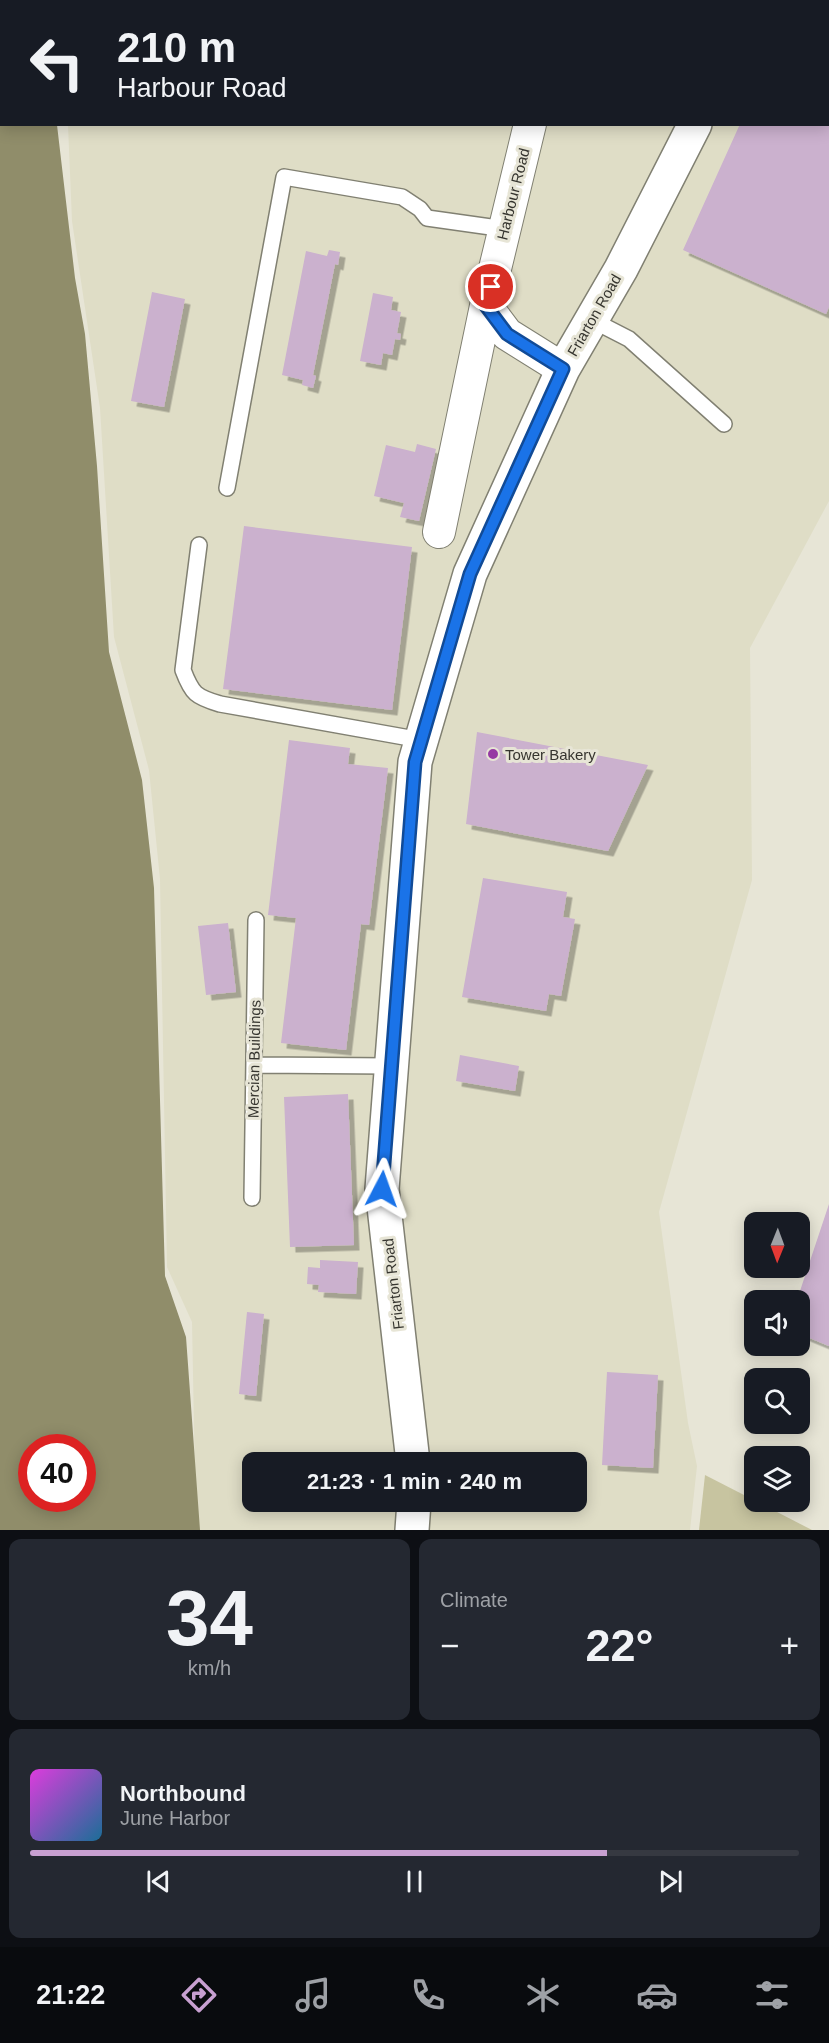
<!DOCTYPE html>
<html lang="en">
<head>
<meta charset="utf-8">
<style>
	body { margin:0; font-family:Helvetica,sans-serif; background:#242831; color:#f1f3f6; height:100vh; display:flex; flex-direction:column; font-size:22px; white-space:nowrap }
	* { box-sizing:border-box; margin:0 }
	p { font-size:20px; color:#9ea1a6 }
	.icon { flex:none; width:33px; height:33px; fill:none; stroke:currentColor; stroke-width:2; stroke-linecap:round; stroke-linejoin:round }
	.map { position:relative; height:1530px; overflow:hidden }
	.details { display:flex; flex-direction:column; gap:9px; padding:9px; background:#0d0f14; flex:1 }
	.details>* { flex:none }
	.banner { position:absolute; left:0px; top:0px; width:830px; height:126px; box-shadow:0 3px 15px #0003; background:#171b24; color:#f1f3f6; overflow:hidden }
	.needle { width:39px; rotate:181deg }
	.buttons { position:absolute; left:744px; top:1212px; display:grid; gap:12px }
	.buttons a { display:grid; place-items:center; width:66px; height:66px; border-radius:12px; background:#171b24; box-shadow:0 3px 15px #0003; font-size:30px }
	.speed { position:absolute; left:18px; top:1434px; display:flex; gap:12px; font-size:30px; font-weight:700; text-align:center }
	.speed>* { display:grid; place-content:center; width:78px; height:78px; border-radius:50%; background:#171b24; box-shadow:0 3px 15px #0003; line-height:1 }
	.speed .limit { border:9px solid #d22; background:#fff; color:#111 }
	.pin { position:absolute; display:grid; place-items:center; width:51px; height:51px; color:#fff; margin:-26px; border:3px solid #fff; border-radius:50%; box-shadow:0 2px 6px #0007 }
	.me { position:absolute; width:66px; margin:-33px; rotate:4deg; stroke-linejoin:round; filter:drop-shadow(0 0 4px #0008) }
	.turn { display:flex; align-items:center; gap:21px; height:126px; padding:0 18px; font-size:27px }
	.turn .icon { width:78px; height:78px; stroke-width:2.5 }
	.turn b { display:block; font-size:42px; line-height:51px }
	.big { font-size:45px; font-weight:700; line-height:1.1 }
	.details .card { flex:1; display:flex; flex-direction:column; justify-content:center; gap:9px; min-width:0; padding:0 21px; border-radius:12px; background:#242831 }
	.details .dial { align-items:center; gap:0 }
	.dial b { font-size:78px; line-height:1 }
	.song { display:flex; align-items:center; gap:18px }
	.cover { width:72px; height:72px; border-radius:9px; background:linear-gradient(135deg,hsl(300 70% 55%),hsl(200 70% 35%)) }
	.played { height:6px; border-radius:3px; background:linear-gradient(90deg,#c8a0d1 75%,#363941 75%) }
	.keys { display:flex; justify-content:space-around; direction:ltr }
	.heat { display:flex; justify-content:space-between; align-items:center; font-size:33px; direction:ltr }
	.details .tiles { flex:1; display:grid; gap:9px; grid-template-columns:1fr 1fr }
	.card:last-child { grid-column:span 2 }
	.trip { position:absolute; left:242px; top:1452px; width:345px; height:60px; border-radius:12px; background:#171b24; box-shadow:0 3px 15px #0003; font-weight:700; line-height:60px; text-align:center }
	.tabs { display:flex; height:96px; justify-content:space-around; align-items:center; background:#090b0e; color:#9ea1a6 }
	.tabs .icon { width:42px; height:42px }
	.tabs .active { color:#c8a0d1 }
	.tabs b { font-size:27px; color:#f1f3f6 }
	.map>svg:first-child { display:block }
	.built { fill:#dfddc6; fill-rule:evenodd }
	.green { fill:#c7c4a0 }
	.water { fill:#908d6a; fill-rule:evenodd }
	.building { fill:#cbb1ce; filter:url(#shadow) }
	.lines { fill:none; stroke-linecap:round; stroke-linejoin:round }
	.lane-casing { stroke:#818072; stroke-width:18 }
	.street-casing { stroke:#818072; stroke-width:34 }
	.secondary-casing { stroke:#818072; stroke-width:36 }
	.lane { stroke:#fff; stroke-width:15 }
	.street { stroke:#fff; stroke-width:32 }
	.secondary { stroke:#fff; stroke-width:33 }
	.route-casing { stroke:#114b97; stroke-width:15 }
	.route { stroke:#1a73e8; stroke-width:10 }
	.poi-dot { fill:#963aa3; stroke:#e7e5d6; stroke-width:2 }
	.labels { text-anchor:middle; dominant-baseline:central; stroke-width:6; stroke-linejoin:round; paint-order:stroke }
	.street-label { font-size:15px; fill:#36352f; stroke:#e7e5d6 }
	.poi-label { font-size:15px; fill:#36352f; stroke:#e7e5d6; text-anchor:start }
</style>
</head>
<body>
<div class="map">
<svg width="829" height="1530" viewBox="0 0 829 1530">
	<defs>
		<filter id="shadow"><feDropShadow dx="5.5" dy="5.5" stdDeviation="0" flood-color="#0004"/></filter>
	</defs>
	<rect width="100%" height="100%" fill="#e7e5d6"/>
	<path class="built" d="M66 0H829V501L750 648 752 880 659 1212 688 1423 697 1466 690 1530H196L192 1322 167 1267 160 879 149 770 114 637 100 408 72 221 68 125 828 124V2H66ZM252 1462H576V1502H252Z"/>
	<path class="green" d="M705 1475 812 1530H699Z"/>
	<path class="water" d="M0 0H57L2 2V124L57 125 75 278 85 334 97 466 109 652 142 780 154 888 165 1276 186 1337 200 1530H0ZM32 1448H82V1498H32Z"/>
	<path class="building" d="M740 124H829V307L826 314 683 250Z
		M329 250 340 252 338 265 335 264 313 375 316 376 313 388 302 385 303 380 282 375 306 251 327 256Z
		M152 292 185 299 164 407 131 401Z
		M373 293 393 297 391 310 401 312 397 333 401 334 400 340 395 339 392 355 383 353 381 365 360 361Z
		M417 444 436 449 419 521 400 517 404 503 374 496 386 445 415 452Z
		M244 526 412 547 392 710 223 689Z
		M477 732 648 765 608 851 466 824Z
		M289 740 350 748 348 764 388 768 369 925 361 924 346 1050 281 1043 296 918 268 915Z
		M483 878 567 892 563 917 575 919 561 996 549 994 546 1011 462 997Z
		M228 923 236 992 206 995 198 926Z
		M460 1055 519 1066 515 1091 456 1081Z
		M348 1094 354 1245 290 1247 284 1097Z
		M829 1204V1346L800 1334V1300H797Z
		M320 1260 358 1262 356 1294 318 1292 319 1285 307 1284 308 1267 320 1268Z
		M247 1312 264 1314 256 1396 239 1394Z
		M607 1372 658 1375 653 1468 602 1465Z"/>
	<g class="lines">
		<g class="lane-casing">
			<path id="lane" d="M592 320 629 339 724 424
				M227 488 284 177 402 197 420 209 427 218 505 229
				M199 545 183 670C192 694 196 697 220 704L421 740
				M254 1065 391 1066
				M252 1198 256 920"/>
		</g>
		<g class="street-casing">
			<path id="street" d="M708 0 710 2
				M560 2 561 0
				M530 124 486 306 507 334 563 369
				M439 532 486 306"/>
		</g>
		<g class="secondary-casing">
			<path id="secondary" d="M758 2V0
				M413 1462 382 1189 415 762 470 574 563 369 621 269 695 124
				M412 1530 414 1502"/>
		</g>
		<use href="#lane" class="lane"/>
		<use href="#street" class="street"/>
		<use href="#secondary" class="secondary"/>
	</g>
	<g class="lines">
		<g class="route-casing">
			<path id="route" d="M382 1189 415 762 470 574 563 369 507 334 486 306 491 287"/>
		</g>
		<use href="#route" class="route"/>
	</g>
	<circle class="poi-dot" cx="493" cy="754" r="6"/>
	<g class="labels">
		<g class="street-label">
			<text transform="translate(513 194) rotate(-76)">Harbour Road</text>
			<text transform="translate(594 315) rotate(-60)">Friarton Road</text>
			<text transform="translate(254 1059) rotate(-89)">Mercian Buildings</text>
			<text transform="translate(393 1284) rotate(-97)">Friarton Road</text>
		</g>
		<g class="poi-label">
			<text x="505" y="754">Tower Bakery</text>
		</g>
	</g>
</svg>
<div class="buttons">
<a><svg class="needle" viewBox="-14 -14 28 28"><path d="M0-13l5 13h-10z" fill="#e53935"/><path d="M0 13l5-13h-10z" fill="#9ea1a6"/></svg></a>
<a><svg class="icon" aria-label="sound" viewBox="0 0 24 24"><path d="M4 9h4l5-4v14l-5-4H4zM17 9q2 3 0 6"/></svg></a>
<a><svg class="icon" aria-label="search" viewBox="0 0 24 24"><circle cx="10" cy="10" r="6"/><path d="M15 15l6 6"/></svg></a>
<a><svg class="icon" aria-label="layers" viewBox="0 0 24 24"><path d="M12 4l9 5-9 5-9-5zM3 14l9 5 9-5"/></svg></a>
</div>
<div class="speed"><div class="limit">40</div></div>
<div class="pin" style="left:491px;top:287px;background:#d93025"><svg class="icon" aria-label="arrive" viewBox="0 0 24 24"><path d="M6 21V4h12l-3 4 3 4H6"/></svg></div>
<svg class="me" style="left:382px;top:1189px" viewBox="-20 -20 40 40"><path d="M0-17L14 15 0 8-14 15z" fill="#1a73e8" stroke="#fff" stroke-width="4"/></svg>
<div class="trip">21:23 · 1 min · 240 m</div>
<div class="banner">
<div class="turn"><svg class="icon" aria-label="left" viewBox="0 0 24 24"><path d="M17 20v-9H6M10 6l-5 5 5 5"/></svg><div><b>210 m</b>Harbour Road</div></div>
</div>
</div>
<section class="details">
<div class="tiles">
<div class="card dial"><b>34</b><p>km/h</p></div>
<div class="card"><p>Climate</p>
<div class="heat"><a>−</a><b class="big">22°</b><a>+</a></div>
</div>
<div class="card">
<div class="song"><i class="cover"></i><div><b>Northbound</b><p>June Harbor</p></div></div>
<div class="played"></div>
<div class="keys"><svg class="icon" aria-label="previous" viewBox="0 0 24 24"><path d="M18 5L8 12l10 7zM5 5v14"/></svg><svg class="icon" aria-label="pause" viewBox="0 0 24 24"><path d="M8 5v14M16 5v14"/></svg><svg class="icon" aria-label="next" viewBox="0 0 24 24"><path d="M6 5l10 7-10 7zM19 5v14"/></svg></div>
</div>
</div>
</section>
<nav class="tabs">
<b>21:22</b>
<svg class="icon active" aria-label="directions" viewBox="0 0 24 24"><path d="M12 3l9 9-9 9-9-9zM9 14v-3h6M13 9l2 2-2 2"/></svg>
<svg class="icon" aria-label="music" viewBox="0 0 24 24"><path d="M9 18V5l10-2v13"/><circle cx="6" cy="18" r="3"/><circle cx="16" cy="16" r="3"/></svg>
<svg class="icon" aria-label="phone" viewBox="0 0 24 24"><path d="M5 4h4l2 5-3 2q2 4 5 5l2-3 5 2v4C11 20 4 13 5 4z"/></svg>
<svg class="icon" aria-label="climate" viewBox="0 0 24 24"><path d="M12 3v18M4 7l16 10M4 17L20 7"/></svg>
<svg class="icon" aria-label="car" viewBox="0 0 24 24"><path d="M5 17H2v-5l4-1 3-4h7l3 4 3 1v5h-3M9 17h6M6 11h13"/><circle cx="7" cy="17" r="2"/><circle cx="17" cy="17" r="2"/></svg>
<svg class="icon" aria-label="filters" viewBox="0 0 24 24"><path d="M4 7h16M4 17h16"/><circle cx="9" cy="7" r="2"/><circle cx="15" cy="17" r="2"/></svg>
</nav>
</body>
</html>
